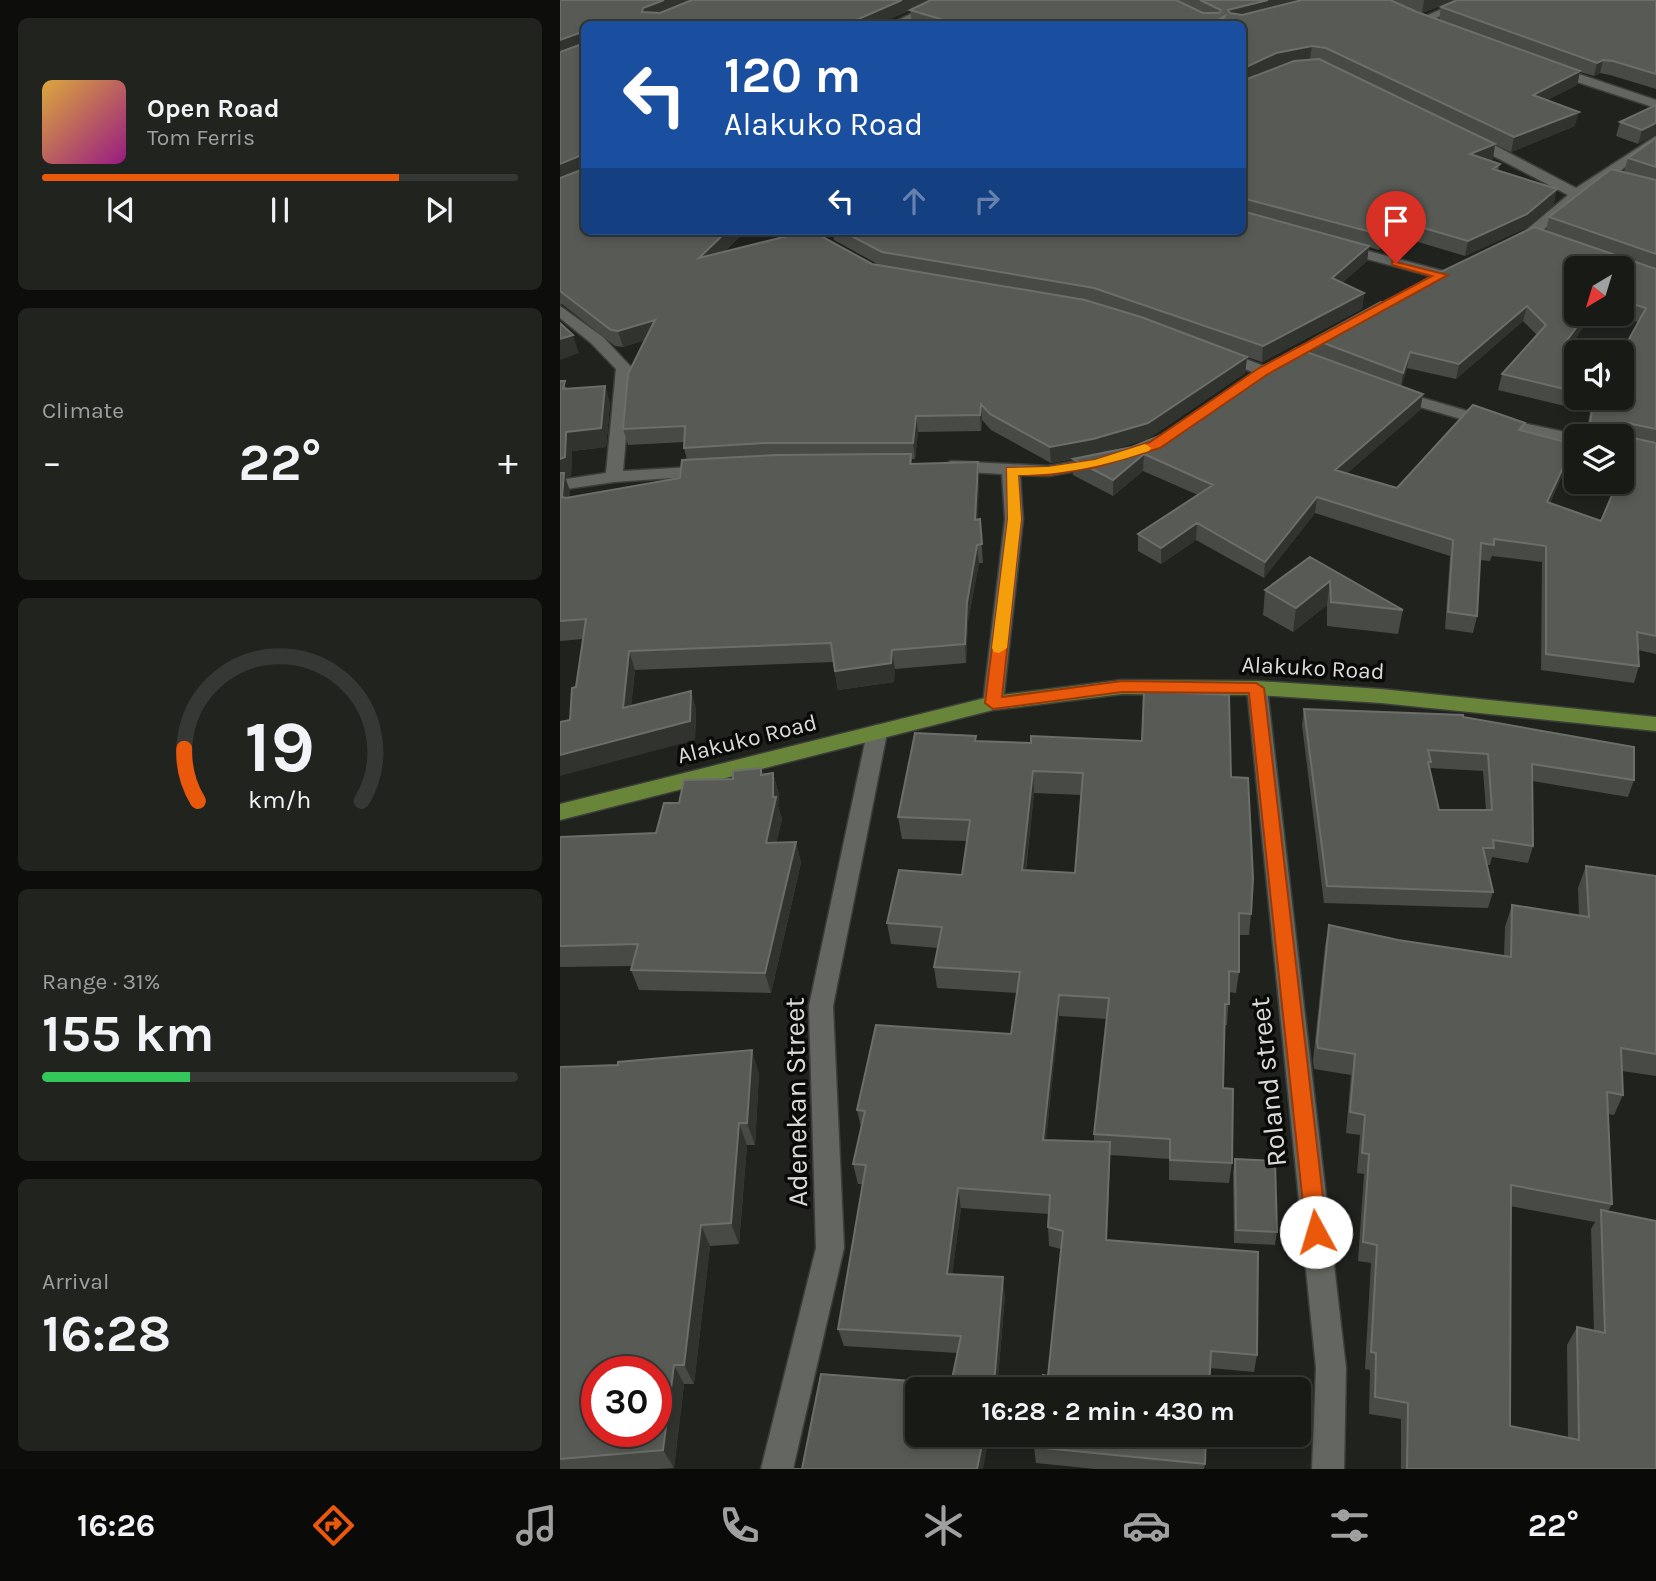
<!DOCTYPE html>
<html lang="en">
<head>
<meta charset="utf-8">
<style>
	body { margin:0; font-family:Karla,sans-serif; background:#21231f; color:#f1f3f6; height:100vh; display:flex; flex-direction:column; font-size:26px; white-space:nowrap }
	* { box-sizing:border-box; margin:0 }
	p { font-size:23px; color:#9fa1a1 }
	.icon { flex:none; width:38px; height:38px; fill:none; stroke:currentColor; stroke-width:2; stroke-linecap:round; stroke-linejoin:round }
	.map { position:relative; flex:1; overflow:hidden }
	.panel { display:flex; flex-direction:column; gap:18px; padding:18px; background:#0d0e0c; width:560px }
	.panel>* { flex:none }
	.top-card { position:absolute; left:21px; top:21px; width:665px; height:214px; border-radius:10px; box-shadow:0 4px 10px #0003,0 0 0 2px #363835; background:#1a4fa0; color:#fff; overflow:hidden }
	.needle { width:46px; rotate:218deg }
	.fabs { position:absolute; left:1004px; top:256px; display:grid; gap:14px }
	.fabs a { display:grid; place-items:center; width:70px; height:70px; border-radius:10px; background:#181a16; box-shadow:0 4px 10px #0003,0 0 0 2px #363835; font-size:35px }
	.speed { position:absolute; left:21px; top:1356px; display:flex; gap:14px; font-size:35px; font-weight:700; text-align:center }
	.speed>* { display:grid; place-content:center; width:91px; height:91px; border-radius:50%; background:#181a16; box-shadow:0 4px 10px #0003,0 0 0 2px #363835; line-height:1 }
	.speed .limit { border:10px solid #d22; background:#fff; color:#111 }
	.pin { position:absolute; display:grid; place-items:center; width:60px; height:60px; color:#fff; margin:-72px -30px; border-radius:50% 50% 50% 0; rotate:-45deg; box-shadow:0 0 7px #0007 }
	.pin .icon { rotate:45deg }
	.me { position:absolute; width:77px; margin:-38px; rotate:354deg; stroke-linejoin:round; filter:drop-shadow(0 0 5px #0008) }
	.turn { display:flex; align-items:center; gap:24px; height:147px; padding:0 28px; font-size:32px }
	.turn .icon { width:91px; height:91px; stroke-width:2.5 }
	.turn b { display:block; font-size:49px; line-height:60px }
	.lanes { display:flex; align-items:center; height:66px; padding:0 28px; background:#0003; justify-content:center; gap:35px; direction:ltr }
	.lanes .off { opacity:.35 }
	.big { font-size:52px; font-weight:700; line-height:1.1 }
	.panel .tile { flex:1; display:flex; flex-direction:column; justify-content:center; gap:10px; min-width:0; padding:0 24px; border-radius:10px; background:#21231f }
	.panel .dial { align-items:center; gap:0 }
	.dial svg { height:182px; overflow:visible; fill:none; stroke:#363835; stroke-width:7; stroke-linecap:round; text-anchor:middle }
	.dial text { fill:#f1f3f6; stroke:none }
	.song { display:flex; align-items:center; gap:21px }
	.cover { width:84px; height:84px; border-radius:10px; background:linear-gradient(135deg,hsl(40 70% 55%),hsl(310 70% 35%)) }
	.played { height:7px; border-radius:4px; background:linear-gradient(90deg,#ea580c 75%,#363835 75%) }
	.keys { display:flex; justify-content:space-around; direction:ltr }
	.heat { display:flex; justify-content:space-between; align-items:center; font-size:38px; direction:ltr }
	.charge { height:10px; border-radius:5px; background:linear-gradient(90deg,#34c759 31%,#363835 0) }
	.trip { position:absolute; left:345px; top:1377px; width:406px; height:70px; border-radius:10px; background:#181a16; box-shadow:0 4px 10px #0003,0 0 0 2px #363835; font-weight:700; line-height:70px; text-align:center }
	.tab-bar { display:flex; height:112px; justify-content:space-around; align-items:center; background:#0a0a09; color:#9fa1a1 }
	.tab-bar .icon { width:49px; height:49px }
	.tab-bar .on { color:#ea580c }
	.tab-bar b { font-size:32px; color:#f1f3f6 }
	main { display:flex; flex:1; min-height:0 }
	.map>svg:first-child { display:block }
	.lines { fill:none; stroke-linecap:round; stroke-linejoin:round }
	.minor-casing { stroke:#3c3e3a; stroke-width:3 }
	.major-casing { stroke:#3c3e3a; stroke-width:3 }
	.minor { fill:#646761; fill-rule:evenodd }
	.major { fill:#69853a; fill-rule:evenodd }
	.wall { fill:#484a45; fill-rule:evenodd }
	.shaded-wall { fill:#31332f }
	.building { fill:#585a55; stroke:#6c6e6a; stroke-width:2; fill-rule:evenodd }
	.route { fill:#ea580c; stroke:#983908; stroke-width:2 }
	.slow { fill:#f59e0b }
	.labels { text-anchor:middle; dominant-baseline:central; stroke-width:7; stroke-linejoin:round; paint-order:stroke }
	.street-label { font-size:23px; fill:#dbdcd9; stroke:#0a0b09 }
	.near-street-label { font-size:28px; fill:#dbdcd9; stroke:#0a0b09 }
</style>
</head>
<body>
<main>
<section class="panel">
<div class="tile">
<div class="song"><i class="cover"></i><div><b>Open Road</b><p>Tom Ferris</p></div></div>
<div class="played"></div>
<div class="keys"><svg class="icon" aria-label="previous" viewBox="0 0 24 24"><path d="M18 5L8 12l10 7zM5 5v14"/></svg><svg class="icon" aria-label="pause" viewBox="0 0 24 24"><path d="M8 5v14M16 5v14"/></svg><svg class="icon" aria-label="next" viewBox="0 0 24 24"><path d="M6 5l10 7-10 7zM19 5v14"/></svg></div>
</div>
<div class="tile"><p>Climate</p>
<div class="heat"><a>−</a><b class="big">22°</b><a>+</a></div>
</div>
<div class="tile dial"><svg viewBox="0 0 100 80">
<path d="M14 69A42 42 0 1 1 86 69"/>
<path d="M14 69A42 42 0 0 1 8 46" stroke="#ea580c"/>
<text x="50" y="56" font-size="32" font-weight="700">19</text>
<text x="50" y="72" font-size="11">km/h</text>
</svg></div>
<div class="tile"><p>Range · 31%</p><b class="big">155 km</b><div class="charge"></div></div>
<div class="tile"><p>Arrival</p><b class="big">16:28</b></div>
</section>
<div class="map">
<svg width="1096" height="1469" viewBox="0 0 1096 1469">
	<rect width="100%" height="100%" fill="#20221e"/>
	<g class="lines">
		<g class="minor-casing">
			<path id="minor" d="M379 0H393L344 24H330Z
				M903 0H918L864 23 854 21Z
				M990 67H998L1096 100V108L990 73Z
				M905 135H915L1016 188 1096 136V146L1022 197 975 237 953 246 946 242 965 231 1008 195 905 141Z
				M782 244 887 272 889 275 882 279 777 251V245Z
				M864 281 869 282V288L808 322 803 324 795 319Z
				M0 306 43 337 72 368 63 471 149 466 158 471 155 475 54 482 0 490V480L46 473 56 369 31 343 0 318Z
				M660 349 709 368 711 371 703 376 654 357 652 354Z
				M835 390 911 412 1024 436H1017V443L908 421 829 398V392Z
				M540 457 549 462 546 466 488 476 460 475 463 519 443 703 440 708H426L423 703 445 519 442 474 391 471 382 466 391 461 488 466Z
				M697 681 707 688 786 1368 784 1469H752L756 1368 687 688Z
				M317 725 324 728 327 733 273 1006 284 1248 233 1469H201L256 1248 249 1006 307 733 310 728Z"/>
		</g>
		<g class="major-casing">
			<path id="major" d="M562 680 697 681 821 689 1096 717V731L821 703 697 695 562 694 433 710 0 820V804L433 696Z"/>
		</g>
		<use href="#minor" class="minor"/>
		<use href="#major" class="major"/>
	</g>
	<path class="wall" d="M0 0H896L862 13 846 7 879 20 881 7 1096 0V89L1050 75 1040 73 1034 76 1020 72 1017 85 987 100 1015 126 951 152 765 62 935 144 933 159 929 160 940 164 938 171 994 204 964 229 905 256 848 239 839 249 825 245 819 250 809 247 807 261 782 283 804 293 802 309 702 362 684 356 687 357 685 373 588 439 541 453 572 447 604 434 751 354 753 339 830 307 986 231 989 217 1064 172 1068 158 1096 138V654L1078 650 1079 666 1074 683 981 670 982 562 932 556 930 561 920 560 917 616 913 633 885 629 890 556 755 513 704 578 636 540 601 564 578 551V534L638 495 583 471 553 496 513 475V459L491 463 431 430 422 420 421 431 358 432 355 459H352V464L419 481 417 519H420L423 563H419L408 621 406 663 335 669 334 682 278 690 273 662 75 670 71 706 131 691 136 710 135 740 10 720 23 639 0 641V381L8 389 45 386 50 404 46 447 12 451 11 476 5 477 10 491 9 497 120 478 127 460 124 448 125 442 68 445 63 429 85 340 63 347 55 346 2 304 0 305ZM353 9 350 10 352 23 356 24H682V231H268L273 234 274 240 321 266 164 252 185 231H24V24H318ZM724 65 692 77 715 67ZM1017 268H1062V313H1044L1078 322 1062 397H1017V352L1011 345ZM963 321 977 335 942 374 938 390 1030 412 1026 436H1062V463H1065L1041 521 990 503 1009 460 1014 444 963 431 837 488 787 473 860 410 863 394 841 387 847 368 896 379Z
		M1096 105 1078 144 1056 136 1060 122Z
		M750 557 843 610 838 634 767 626V605L733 632 703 615 705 590Z
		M744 709 903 717 1074 780 1068 797 972 781 973 846 968 863 932 857 930 865H927L933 892 928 908 764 903 742 725ZM870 768 923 771 926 810H879Z
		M416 741 671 777 691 914 689 935H679V972L676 993 669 992 667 1025H665L663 1088 672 1163 669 1183 609 1180V1159L550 1155 547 1240 697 1355 694 1372 650 1368 488 1376 501 1249 489 1246 488 1227 489 1214 401 1208 392 1274 445 1295 437 1390 242 1469 391 1384 397 1353 284 1346 278 1329 303 1184H298L293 1164 301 1127 297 1110 451 1034 457 993 377 988 374 967 378 948 331 944 327 923 402 875 407 841 342 839 338 817ZM474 793 521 795 515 873 466 870ZM499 1016 547 1019 534 1134V1142L486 1140Z
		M201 768 203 774 213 773 219 795 218 806 222 819 216 843 236 842 241 863 211 993 79 990 71 970 72 966 0 967V837L96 833 119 803Z
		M1026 866 1096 876V1076L1062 1071 1063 1095 1054 1115 1048 1114 1052 1204 1048 1211 1096 1469H841V1419L809 1414 810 1370 805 1369 811 1263 798 1261 804 1174 797 1173 800 1135 786 1133 791 1075 754 1069 753 1061 765 946 769 925 838 940 944 956 945 927 952 905 1019 916 1018 888ZM950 1206 1035 1222 1031 1229 1034 1331 1017 1327 1007 1345 1008 1438 950 1426Z
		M0 1067 199 1073 195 1145H187L179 1244 150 1246 134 1384H124L114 1468 99 1469H0Z
		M675 1159 717 1232 715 1245 674 1243 673 1172Z
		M474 1447 645 1464 644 1469H535L476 1463Z"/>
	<path class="shaded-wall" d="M104 0H137L85 24 82 12 83 8Z
		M342 0H373L318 24H287Z
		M708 0H758L668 23V10Z
		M864 0H896L862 13Z
		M666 15V24H652Z
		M22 32 24 42 0 55V40Z
		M752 46 750 59 715 67 682 82V69L716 53Z
		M1043 60 1040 73 1034 76 1037 63Z
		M1020 71 1017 85 970 109 973 95Z
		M1019 112 1015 126 951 152 954 137Z
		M1096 123V135L1078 144 1082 130Z
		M935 144 933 159 907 169 910 154Z
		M19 156 23 171 0 180V164Z
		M997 189 994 204 964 229 905 256 908 241Z
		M850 224 848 239 839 249 841 234Z
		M827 230 825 245 819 250 822 235Z
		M167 231H185L143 273 139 258Z
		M809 246 807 261 771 293 772 278Z
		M804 293 802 309 702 362 703 346Z
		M967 306 963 321 896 379 899 364Z
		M1027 313H1034L1001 359 1005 343Z
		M95 320 99 336 63 347 58 331Z
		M13 335 19 353 0 360V339Z
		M850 352 847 368 841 389 843 373Z
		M687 357 685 373 588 439 533 455 491 463 490 447Z
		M45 386 50 404 46 447 12 451 11 476 5 477 10 491 8 515 2 497 0 479V459L6 432Z
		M863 394 860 410 773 486 775 470Z
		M421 404 422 420 421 431 420 415Z
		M356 416 358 432 355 459 353 443Z
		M1014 444 1009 460 983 518 987 502Z
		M584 454 583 471 553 496V480Z
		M418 462 419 481 417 538 415 520Z
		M757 497 755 513 704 578 705 562Z
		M637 523 636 540 601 564V548Z
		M417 545 419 563 408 621 406 663 405 644 407 602Z
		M770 581 767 605 733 632 736 608Z
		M332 650 335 669 334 682 278 690 275 671Z
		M69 651 75 670 69 727 63 708Z
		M131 691 136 710 135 740 0 776V755Z
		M473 771 474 793 463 892 462 870Z
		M213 773 219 795 218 806 222 819 212 864 206 843 213 797Z
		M236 842 241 863 211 993 205 973Z
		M499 995V1016L484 1159 483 1140Z
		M192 1050 199 1073 195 1145 187 1123Z
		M179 1123 187 1145 179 1244 171 1223Z
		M550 1142V1162L546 1258V1240Z
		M398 1188 401 1208 390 1292 387 1274Z
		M141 1225 150 1246 134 1384 124 1365Z
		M443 1277 445 1295 437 1390H433Z
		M114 1365 124 1384 114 1468 103 1450Z
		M424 1435H430L423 1469H417Z"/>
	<path class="building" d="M0 0H104L83 8 82 12 100 13 132 0H342L287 24H24V231H167L139 258 248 231H252L312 264 525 300 581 317 687 357 588 423 533 439 490 447 430 414 421 404 420 415 356 416 353 443H205L124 448 125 426 63 429 68 374 95 320 58 331 51 330 0 291V178L21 170 23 158 19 156 0 164V52L22 44V32L0 40Z
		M371 0H616L643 13H659L661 10 640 0H708L668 10 670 13 682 15 742 0H830L857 12 1020 71 973 95 1019 112 954 137 766 48 752 46 716 53 682 69V24H658L666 15 652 24H397L350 10Z
		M897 0H1096V74L1053 61 1043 60 1037 63 881 7Z
		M759 59 935 144 910 154 940 164 933 169 997 189 967 214 908 241 850 224 841 234 827 230 822 235 682 198V81L734 61Z
		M1096 105V123L1082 130 1060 122Z
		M1096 138V167L1068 158Z
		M1051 169 1096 180V254L989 217Z
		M682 211 809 246 772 278 804 293 703 346 534 288 322 252 282 231H682Z
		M974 227 1096 269V429L1067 423 1064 436 1096 443V636L1077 632 1079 666 986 654V546L934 539V545L921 543 917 616 888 612 893 540 757 497 705 562 637 523 601 548 578 534 653 485 584 454 553 480 513 459 572 447 604 434 736 348 863 394 775 470 837 488 913 405 965 423 959 430 1014 444 987 502 1041 521 1058 481H1062V471L1072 448 1062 446V436H1028L1034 397H1062V352L1086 308 1062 301V268H1017V313H1027L1005 343 1041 352H1017V392L942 374 986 325 967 306 899 364 850 352 843 373 753 339 821 302 830 307 864 280Z
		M0 323 13 335 0 339Z
		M0 381H5L3 389 45 386 41 428 6 432 5 457 0 459Z
		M330 454H351L350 464 418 462 415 520 420 519 422 544 417 545 407 602 405 644 332 650 331 663 275 671 271 643 69 651 63 708 131 691 130 721 0 755V722L10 720 12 688 16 687 26 619 0 621V473H4L2 497 6 498 120 478 122 460 217 455Z
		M750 557 843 610 771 602 770 581 736 608 705 590Z
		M584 691 669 695 671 777 688 778 693 878 691 914 679 913V972L669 971V1004H665L663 1088 673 1089 672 1163 610 1160V1139L534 1134 549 998 499 995 483 1140 550 1142 546 1240 698 1252 697 1355 651 1351 649 1390H482L483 1375 488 1376 503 1231 488 1227 490 1195 398 1188 387 1274 443 1277 434 1384 433 1390H357V1435H424L417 1469H233H242L261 1374 391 1384 401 1336 278 1329 306 1165 293 1164 305 1111 297 1110 316 1025 451 1034 460 972 374 967 382 927 327 923 339 870 402 875 410 820 338 817 355 733 416 736 415 741 471 743V736L582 741ZM473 771 523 773 515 873 462 870Z
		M744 709 903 715V717L1074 747V780L972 764 973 846 933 840 934 848H923L933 892 767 886ZM868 750 928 754 932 810H879L868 762H871Z
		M201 768V775L213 773V797H216L206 843 236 842 205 973 71 970 78 944 0 946V837L96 833 104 803H119L124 780 173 779V771Z
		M1026 866 1096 876V1054L1061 1048 1063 1095 1047 1092 1052 1204 951 1185 950 1426 1019 1440 1017 1327 1045 1333 1041 1210 1096 1221V1469H847L848 1403 815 1397 816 1353 811 1352 817 1245 803 1242 809 1154 802 1153 805 1115 790 1112 795 1054 758 1048 757 1041 769 925 838 940 951 957 952 905 1029 917Z
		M192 1050 187 1123H179L171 1223 141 1225 124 1365H114L103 1450 0 1459V1067L58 1065V1062ZM37 1372H96V1432H37Z
		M675 1159 715 1161 717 1232 676 1230Z
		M476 1435H646L645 1464 474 1447Z"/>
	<path class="route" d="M832 261 888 275 708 374 600 448 537 467 488 475H458L461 519 442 697 562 681 696 683 704 688 767 1232 764 1239 756 1242 749 1239 746 1232 689 693 562 692 433 709 425 703 448 519 447 468 488 467 535 460 590 442 699 368 872 276 832 265Z"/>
	<path class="slow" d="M585 444 591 448 589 451C546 465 505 475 458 475L461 519 447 648 439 653 434 652 432 648 448 519 447 468 488 467 535 460Z"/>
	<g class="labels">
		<g class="street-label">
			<text transform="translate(753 668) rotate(3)">Alakuko Road</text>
			<text transform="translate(187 739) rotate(-14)">Alakuko Road</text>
		</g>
		<g class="near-street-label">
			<text transform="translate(708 1082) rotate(-96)">Roland street</text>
			<text transform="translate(236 1102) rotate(-91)">Adenekan Street</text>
		</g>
	</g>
</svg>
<div class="fabs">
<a><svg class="needle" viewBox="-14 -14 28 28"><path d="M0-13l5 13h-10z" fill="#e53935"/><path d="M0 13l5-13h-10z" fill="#9fa1a1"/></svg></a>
<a><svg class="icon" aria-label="sound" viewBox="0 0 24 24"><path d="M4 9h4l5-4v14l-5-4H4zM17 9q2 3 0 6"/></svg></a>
<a><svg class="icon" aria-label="layers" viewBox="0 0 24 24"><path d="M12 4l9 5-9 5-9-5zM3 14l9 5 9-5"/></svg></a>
</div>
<div class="speed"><div class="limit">30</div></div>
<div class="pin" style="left:836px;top:263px;background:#d93025"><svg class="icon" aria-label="arrive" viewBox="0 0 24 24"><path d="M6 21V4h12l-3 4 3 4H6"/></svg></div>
<svg class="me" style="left:756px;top:1232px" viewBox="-20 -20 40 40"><circle r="19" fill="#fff"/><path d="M0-13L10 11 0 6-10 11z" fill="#ea580c"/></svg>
<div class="trip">16:28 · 2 min · 430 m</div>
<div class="top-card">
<div class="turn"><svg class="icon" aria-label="left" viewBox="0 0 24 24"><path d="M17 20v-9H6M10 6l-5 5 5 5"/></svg><div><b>120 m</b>Alakuko Road</div></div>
<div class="lanes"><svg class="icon" aria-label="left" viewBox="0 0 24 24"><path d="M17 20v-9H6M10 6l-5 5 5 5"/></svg><svg class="icon off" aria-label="ahead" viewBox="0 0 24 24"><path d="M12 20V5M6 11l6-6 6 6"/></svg><svg class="icon off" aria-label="right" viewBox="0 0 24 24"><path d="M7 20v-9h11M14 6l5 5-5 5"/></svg></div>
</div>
</div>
</main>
<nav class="tab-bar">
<b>16:26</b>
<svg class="icon on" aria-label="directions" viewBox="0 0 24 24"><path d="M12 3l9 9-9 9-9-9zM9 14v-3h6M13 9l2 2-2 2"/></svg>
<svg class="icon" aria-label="music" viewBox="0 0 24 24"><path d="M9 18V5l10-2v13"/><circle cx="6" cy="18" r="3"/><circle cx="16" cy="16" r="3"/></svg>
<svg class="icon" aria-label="phone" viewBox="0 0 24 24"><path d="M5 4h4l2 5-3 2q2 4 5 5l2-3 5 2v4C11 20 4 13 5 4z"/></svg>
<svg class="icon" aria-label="climate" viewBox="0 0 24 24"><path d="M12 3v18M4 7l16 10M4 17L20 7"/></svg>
<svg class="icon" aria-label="car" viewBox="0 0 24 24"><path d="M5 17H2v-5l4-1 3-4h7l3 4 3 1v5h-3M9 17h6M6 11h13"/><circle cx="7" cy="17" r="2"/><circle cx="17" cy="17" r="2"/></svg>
<svg class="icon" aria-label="filters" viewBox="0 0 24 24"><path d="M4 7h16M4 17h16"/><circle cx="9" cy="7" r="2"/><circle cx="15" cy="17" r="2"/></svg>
<b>22°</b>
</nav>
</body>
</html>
